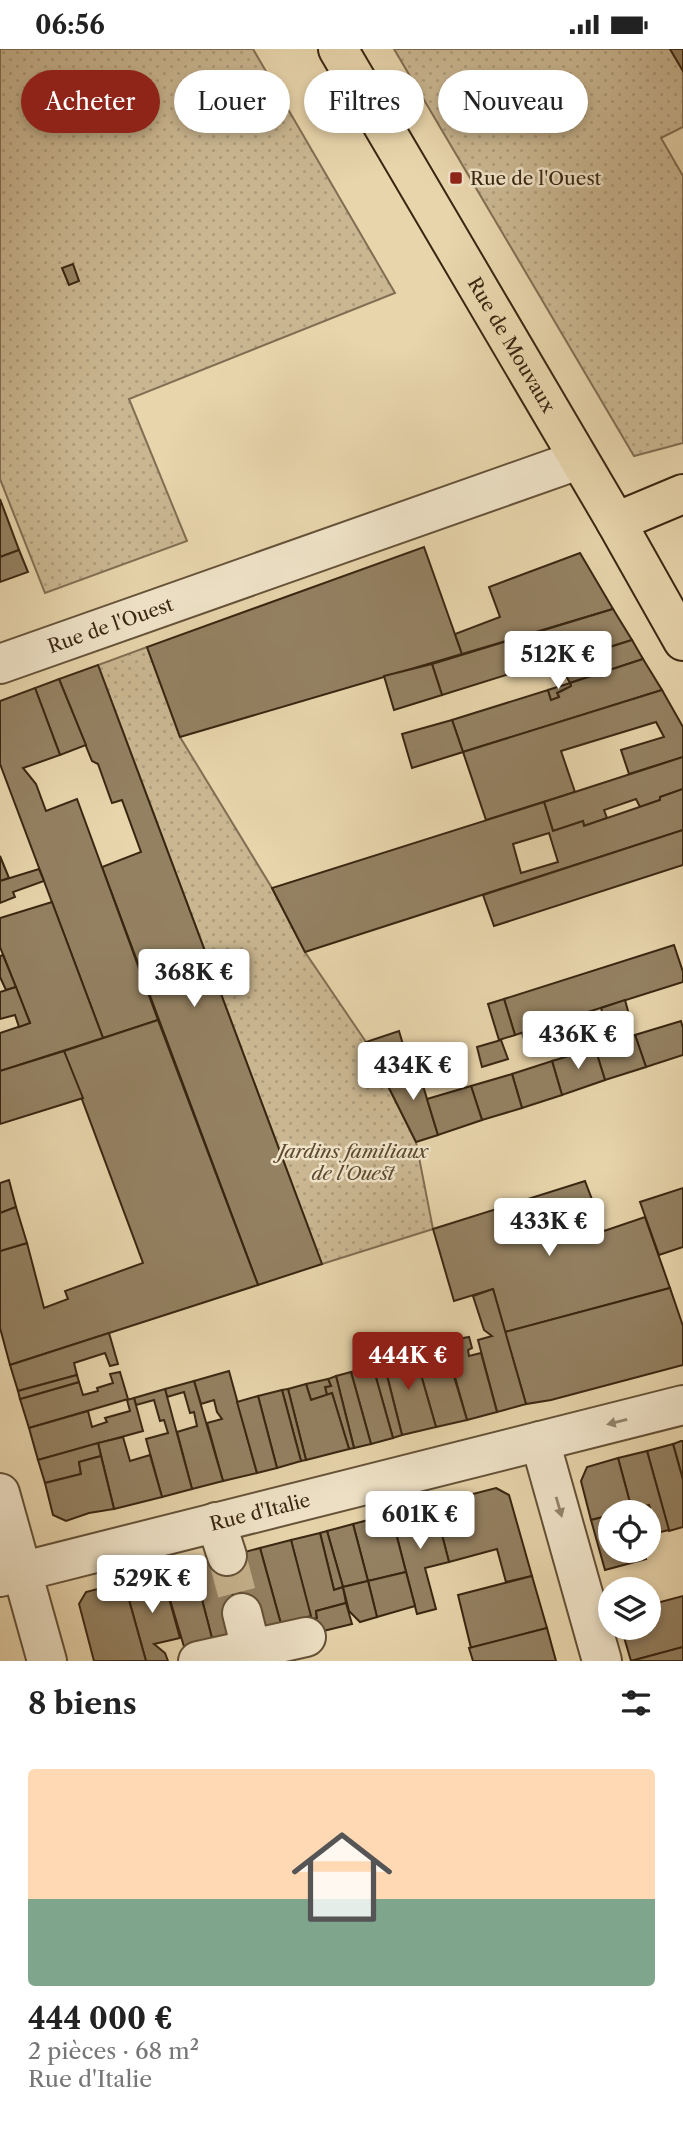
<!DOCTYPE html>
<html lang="fr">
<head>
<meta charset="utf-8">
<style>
	:root { --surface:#fff; --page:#f6f6f6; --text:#222; --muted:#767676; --accent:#8f2418 }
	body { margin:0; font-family:"Libre Caslon Text",serif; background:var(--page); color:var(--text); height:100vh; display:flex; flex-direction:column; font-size:26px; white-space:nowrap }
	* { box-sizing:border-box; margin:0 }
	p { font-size:23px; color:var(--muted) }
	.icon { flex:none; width:38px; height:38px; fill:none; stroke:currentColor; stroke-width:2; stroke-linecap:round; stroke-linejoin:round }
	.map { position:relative; height:1612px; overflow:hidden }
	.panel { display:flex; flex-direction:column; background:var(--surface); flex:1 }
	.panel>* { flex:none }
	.guide { position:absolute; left:21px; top:21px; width:642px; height:63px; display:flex; gap:14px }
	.controls { position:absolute; left:598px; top:1451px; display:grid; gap:14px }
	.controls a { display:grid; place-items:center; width:63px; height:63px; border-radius:50%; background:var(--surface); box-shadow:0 4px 10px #0003; font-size:35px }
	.price { position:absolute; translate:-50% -60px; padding:0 16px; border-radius:7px; background:#fff; color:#222; font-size:23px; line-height:46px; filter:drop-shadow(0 2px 4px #0008) }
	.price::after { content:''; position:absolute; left:50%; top:42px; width:21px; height:16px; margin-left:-10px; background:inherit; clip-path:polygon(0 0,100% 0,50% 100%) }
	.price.selected { background:var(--accent); color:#fff }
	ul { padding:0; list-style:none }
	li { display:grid; align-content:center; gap:14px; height:371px; padding:0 28px }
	li span { display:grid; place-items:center; height:217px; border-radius:7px; color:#555 }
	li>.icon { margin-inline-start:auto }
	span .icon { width:126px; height:126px; fill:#fffc; stroke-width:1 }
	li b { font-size:30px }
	h2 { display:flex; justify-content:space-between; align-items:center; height:84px; padding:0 28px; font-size:30px }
	.chip { padding:0 24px; border-radius:32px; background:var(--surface); box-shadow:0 4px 10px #0003; font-size:24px; line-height:63px }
	.chip.selected { background:var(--accent); color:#fff }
	.status { display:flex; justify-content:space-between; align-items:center; height:49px; padding:0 35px; background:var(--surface); direction:ltr }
	.status svg { height:19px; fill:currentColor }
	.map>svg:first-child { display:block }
</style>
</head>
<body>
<div class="status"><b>06:56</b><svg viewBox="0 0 49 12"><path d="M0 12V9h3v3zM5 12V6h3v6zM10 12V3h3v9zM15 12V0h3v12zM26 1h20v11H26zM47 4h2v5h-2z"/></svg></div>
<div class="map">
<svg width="683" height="1612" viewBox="0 0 683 1612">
	<defs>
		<pattern id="grass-dots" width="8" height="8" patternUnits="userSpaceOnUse" patternTransform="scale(1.75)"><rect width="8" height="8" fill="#cab792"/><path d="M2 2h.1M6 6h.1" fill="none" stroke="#ae9d7d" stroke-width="1.8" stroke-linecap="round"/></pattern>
	</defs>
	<rect width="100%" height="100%" fill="#e8d5ac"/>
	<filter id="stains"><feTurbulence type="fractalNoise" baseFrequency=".00286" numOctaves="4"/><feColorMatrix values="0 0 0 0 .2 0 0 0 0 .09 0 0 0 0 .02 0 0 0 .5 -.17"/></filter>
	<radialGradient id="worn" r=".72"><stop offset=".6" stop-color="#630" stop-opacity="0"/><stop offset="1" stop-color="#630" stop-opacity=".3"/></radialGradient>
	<g fill="url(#grass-dots)" stroke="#826e52" stroke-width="2">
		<path d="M0 0H253L395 244 129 350 187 492 45 544 0 430Z"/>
		<path d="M394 0H670L683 22V78L661 89 683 127V394L634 407Z"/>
		<path d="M147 598 180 688 272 839 305 903 366 993 416 1093 433 1180 322 1215 98 616Z"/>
	</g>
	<g fill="#948162" stroke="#392611" stroke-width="2" fill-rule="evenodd">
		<path d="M670 0H683V22Z"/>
		<path d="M73 215 79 232 69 236 62 219Z"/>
		<path d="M0 450 19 501 0 508Z"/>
		<path d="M424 498 462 605 180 688 147 598Z"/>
		<path d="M19 501 28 523 0 533V508Z"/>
		<path d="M580 504 613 560 462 605 455 585 500 568 489 538Z"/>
		<path d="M613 560 632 591 559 614 549 599 518 609 522 621 442 646 432 615Z"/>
		<path d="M632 591 643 610 570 634 559 614Z"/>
		<path d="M643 610 662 641 463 703 452 671 548 641 551 651 559 648 557 644 571 637 570 634Z"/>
		<path d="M432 615 442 646 394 661 384 627Z"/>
		<path d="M98 616 322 1215 258 1236 102 818 141 803 122 751 112 754 98 715 92 712 59 630Z"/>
		<path d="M59 630 86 696 60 706 35 639Z"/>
		<path d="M570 634 571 637 557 644 559 648 551 651 548 641Z"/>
		<path d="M35 639 60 706 23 719 36 735 46 762 77 750 158 971 103 989 0 715V652Z"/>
		<path d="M662 641 683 678V708L629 725 621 701 664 688 656 673 561 702 575 743 486 771 463 703Z"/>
		<path d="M452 671 463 703 412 719 402 685Z"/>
		<path d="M683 708V740L660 748V751L640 758 636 750 604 761 607 769 584 777 583 772 553 782 544 753Z"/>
		<path d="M683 740V781L305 903 272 839 544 753 553 782 583 772 584 777 660 751V748ZM549 784 558 813 521 824 513 795Z"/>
		<path d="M683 781V816L494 877 483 846Z"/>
		<path d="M0 807 9 829 0 832Z"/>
		<path d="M39 820 44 832 13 843 15 848 0 854V832Z"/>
		<path d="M52 853 103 989 0 1022V984L30 974 0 898V869Z"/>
		<path d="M674 896 683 923V933L515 986 504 950Z"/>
		<path d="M3 906 16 938 6 941 0 928V907Z"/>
		<path d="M16 938 30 974 19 978 15 966 0 970V943Z"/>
		<path d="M504 950 515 986 499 991 488 955Z"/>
		<path d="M625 951 631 973 607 980 601 959Z"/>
		<path d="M158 971 258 1236 10 1316 0 1279V1202L27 1194 44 1259 68 1250 65 1242 143 1214 64 1002Z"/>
		<path d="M681 972 683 979V1006L646 1018 635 986Z"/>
		<path d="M541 978 548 997 528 1004 522 984Z"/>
		<path d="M399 982 410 1019 383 1027 366 993Z"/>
		<path d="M635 986 646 1018 605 1031 595 999Z"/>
		<path d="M501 991 508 1010 482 1018 477 998Z"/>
		<path d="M595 999 605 1031 562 1046 552 1012Z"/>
		<path d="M64 1002 83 1049 0 1075V1022Z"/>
		<path d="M552 1012 562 1046 522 1059 512 1025Z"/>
		<path d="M417 1017 438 1086 416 1093 383 1027Z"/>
		<path d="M512 1025 522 1059 482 1071 471 1037Z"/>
		<path d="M471 1037 482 1071 438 1086 427 1050Z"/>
		<path d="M9 1131 16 1158 0 1164V1134Z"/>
		<path d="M585 1132 604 1182 645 1168 670 1239 505 1283 493 1240 454 1252 433 1180Z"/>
		<path d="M683 1139V1198L659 1206 640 1153Z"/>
		<path d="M16 1158 27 1194 0 1202V1164Z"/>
		<path d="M670 1239 683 1277V1316L551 1351 526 1355 505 1283Z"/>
		<path d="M493 1240 526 1355 497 1363 478 1291 492 1287 484 1281 473 1247Z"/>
		<path d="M109 1284 118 1315 110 1317 105 1304 74 1314 77 1326 18 1342 10 1316Z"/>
		<path d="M456 1285 458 1290 469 1288 472 1299 468 1301 469 1307 481 1304 497 1363 467 1371 444 1289Z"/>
		<path d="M444 1289 446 1298 439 1300 441 1306 434 1309 437 1318 450 1314 467 1371 436 1378 413 1298Z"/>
		<path d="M413 1298 436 1378 402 1386 382 1306Z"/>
		<path d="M384 1315 402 1386 393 1389 373 1318Z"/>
		<path d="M373 1318 393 1389 371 1395 351 1323Z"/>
		<path d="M229 1322 257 1424 223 1432 207 1374 222 1370 217 1363 214 1351 201 1355 194 1332Z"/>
		<path d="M120 1323 128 1350 29 1379 20 1350 79 1333 83 1346 98 1342 97 1339 113 1334 110 1325Z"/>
		<path d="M351 1323 371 1395 354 1399 336 1327Z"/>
		<path d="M77 1326 79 1333 20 1350 18 1342Z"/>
		<path d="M336 1327 354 1399 349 1400 332 1344 327 1346 325 1338 331 1337 328 1330Z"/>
		<path d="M328 1330 331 1337 325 1338 327 1346 311 1351 306 1335Z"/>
		<path d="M194 1332 223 1432 192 1440 177 1383 197 1377 194 1363 190 1364 184 1343 167 1348 165 1340Z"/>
		<path d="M306 1335 311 1351 332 1344 349 1400 306 1411 288 1340Z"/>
		<path d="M165 1340 192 1440 162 1448 146 1390 168 1384 164 1371 160 1372 154 1351 136 1356 134 1349Z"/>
		<path d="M288 1340 306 1411 301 1412 282 1341Z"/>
		<path d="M282 1341 301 1412 277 1419 258 1347Z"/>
		<path d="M258 1347 277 1419 257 1424 237 1353Z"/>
		<path d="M134 1349 143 1382 38 1411 29 1379 88 1362 92 1378 107 1373 105 1369 130 1362 127 1351Z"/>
		<path d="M123 1388 130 1412 150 1406 162 1448 114 1460 98 1394Z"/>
		<path d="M681 1392H683V1431L673 1395Z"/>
		<path d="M98 1394 101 1407 79 1413 81 1425 45 1434 38 1411Z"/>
		<path d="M673 1395 683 1431V1478L669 1482 647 1402Z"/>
		<path d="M647 1402 669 1481 656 1484 649 1456 632 1461 618 1409Z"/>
		<path d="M101 1407 114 1460 89 1464 66 1472 53 1466 45 1434 81 1425 79 1413Z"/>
		<path d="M618 1409 632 1461 611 1463V1466L591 1471 581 1432 587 1418Z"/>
		<path d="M496 1439 509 1446 532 1527 506 1533 497 1500 449 1513 434 1455Z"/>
		<path d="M434 1455 449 1513 425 1519 436 1560 417 1565 391 1465Z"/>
		<path d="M649 1456 656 1484 649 1486V1463H634L633 1461Z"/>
		<path d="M391 1465 406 1523 368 1532 353 1475Z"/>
		<path d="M611 1466V1502H644L646 1510 605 1521 591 1471Z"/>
		<path d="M353 1475 368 1532 343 1538 327 1482Z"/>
		<path d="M327 1482 343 1538 334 1541 320 1484Z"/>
		<path d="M320 1484 334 1541 343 1538 346 1554 316 1562 317 1569 311 1571 291 1491Z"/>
		<path d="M291 1491 311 1567 281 1575 260 1499Z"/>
		<path d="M260 1499 281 1575 251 1583 230 1507Z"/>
		<path d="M230 1507 246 1564 238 1565 223 1509Z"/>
		<path d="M223 1509 243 1585 213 1593 193 1516Z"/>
		<path d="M193 1516 213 1593 185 1601 162 1524 176 1522Z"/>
		<path d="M406 1523 415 1557 377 1568 368 1532Z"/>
		<path d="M162 1524 180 1589 154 1595 165 1604 168 1612H146L124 1533Z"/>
		<path d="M532 1527 547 1579 471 1599 458 1546Z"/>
		<path d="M368 1532 377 1568 360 1573 349 1562 343 1538Z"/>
		<path d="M124 1533 146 1612H94L79 1555 86 1543Z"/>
		<path d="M683 1547V1598L631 1612 621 1578H649V1556Z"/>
		<path d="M346 1554 352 1575 315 1584 311 1571 317 1569 316 1562Z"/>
		<path d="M547 1579 556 1612H473L469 1599Z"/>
		<path d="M683 1598V1612H631Z"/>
	</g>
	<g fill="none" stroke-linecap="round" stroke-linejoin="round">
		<path stroke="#c5b28d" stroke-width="38" stroke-dasharray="38 19" stroke-linecap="butt" d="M227 1507 242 1564"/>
		<g stroke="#655238" stroke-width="42">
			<g id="minor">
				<path id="s1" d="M0 615 578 411"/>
				<path d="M540 1392 602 1612"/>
				<path d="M0 1444 47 1612"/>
				<path d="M216 1473 227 1507"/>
				<path id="s2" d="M0 1528 683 1356"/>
				<path d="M242 1564 251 1600"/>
				<path d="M198 1612 306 1588"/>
			</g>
		</g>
		<g stroke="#392611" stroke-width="42">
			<g id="major">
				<path id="s3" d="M338 0 616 473 683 592"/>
				<path d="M616 473 683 445"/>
			</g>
		</g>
		<use href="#minor" stroke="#f0e4c9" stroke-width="38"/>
		<use href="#major" stroke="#e8d5ac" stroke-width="38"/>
	</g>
	<defs><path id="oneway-solid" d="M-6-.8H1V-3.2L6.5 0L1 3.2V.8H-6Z" transform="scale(1.75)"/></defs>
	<g fill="#94856d">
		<use href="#oneway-solid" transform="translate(617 1373) rotate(166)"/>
		<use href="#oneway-solid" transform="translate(559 1458) rotate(74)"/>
	</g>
	<rect fill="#8f2418" stroke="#f0e4c9" stroke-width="2.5" x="449" y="122" width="14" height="14" rx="3.5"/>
	<g text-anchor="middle" stroke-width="5" stroke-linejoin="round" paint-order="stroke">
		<g font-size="19" fill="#392611" stroke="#f0e4c9" text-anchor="start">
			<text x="470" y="136">Rue de l'Ouest</text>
		</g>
		<g font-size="19" fill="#392611" stroke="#f0e4c9">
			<text dy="7" stroke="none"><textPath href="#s3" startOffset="343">Rue de Mouvaux</textPath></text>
			<text dy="7" stroke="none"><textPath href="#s1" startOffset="117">Rue de l'Ouest</textPath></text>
			<text dy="7" stroke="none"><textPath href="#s2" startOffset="268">Rue d'Italie</textPath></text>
		</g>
		<g font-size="19" font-style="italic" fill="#5d4a31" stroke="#f0e4c9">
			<text x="353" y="1109">Jardins familiaux<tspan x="353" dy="22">de l'Ouest</tspan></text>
		</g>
	</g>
	<rect width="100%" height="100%" filter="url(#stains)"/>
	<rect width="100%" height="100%" fill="url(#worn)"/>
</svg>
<div class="controls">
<a><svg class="icon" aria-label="locate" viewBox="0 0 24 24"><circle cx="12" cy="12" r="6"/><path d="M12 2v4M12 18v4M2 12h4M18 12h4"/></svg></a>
<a><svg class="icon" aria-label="layers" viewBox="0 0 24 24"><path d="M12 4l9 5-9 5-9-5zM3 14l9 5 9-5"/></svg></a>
</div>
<b class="price" style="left:558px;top:642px">512K €</b>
<b class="price" style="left:194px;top:960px">368K €</b>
<b class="price" style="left:578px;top:1022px">436K €</b>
<b class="price" style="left:413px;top:1053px">434K €</b>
<b class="price" style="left:549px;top:1209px">433K €</b>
<b class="price selected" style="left:408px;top:1343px">444K €</b>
<b class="price" style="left:420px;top:1502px">601K €</b>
<b class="price" style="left:152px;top:1566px">529K €</b>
<div class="guide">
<a class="chip selected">Acheter</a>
<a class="chip">Louer</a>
<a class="chip">Filtres</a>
<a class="chip">Nouveau</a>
</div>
</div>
<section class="panel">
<h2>8 biens<svg class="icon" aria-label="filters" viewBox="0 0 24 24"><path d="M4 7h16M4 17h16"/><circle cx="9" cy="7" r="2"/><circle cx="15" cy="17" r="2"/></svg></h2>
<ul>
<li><span style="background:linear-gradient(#ffd9b3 60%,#7fa58c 0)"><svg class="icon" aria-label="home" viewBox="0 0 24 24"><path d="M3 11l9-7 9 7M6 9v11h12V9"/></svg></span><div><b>444 000 €</b><p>2 pièces · 68 m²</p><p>Rue d'Italie</p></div></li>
</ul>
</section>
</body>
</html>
